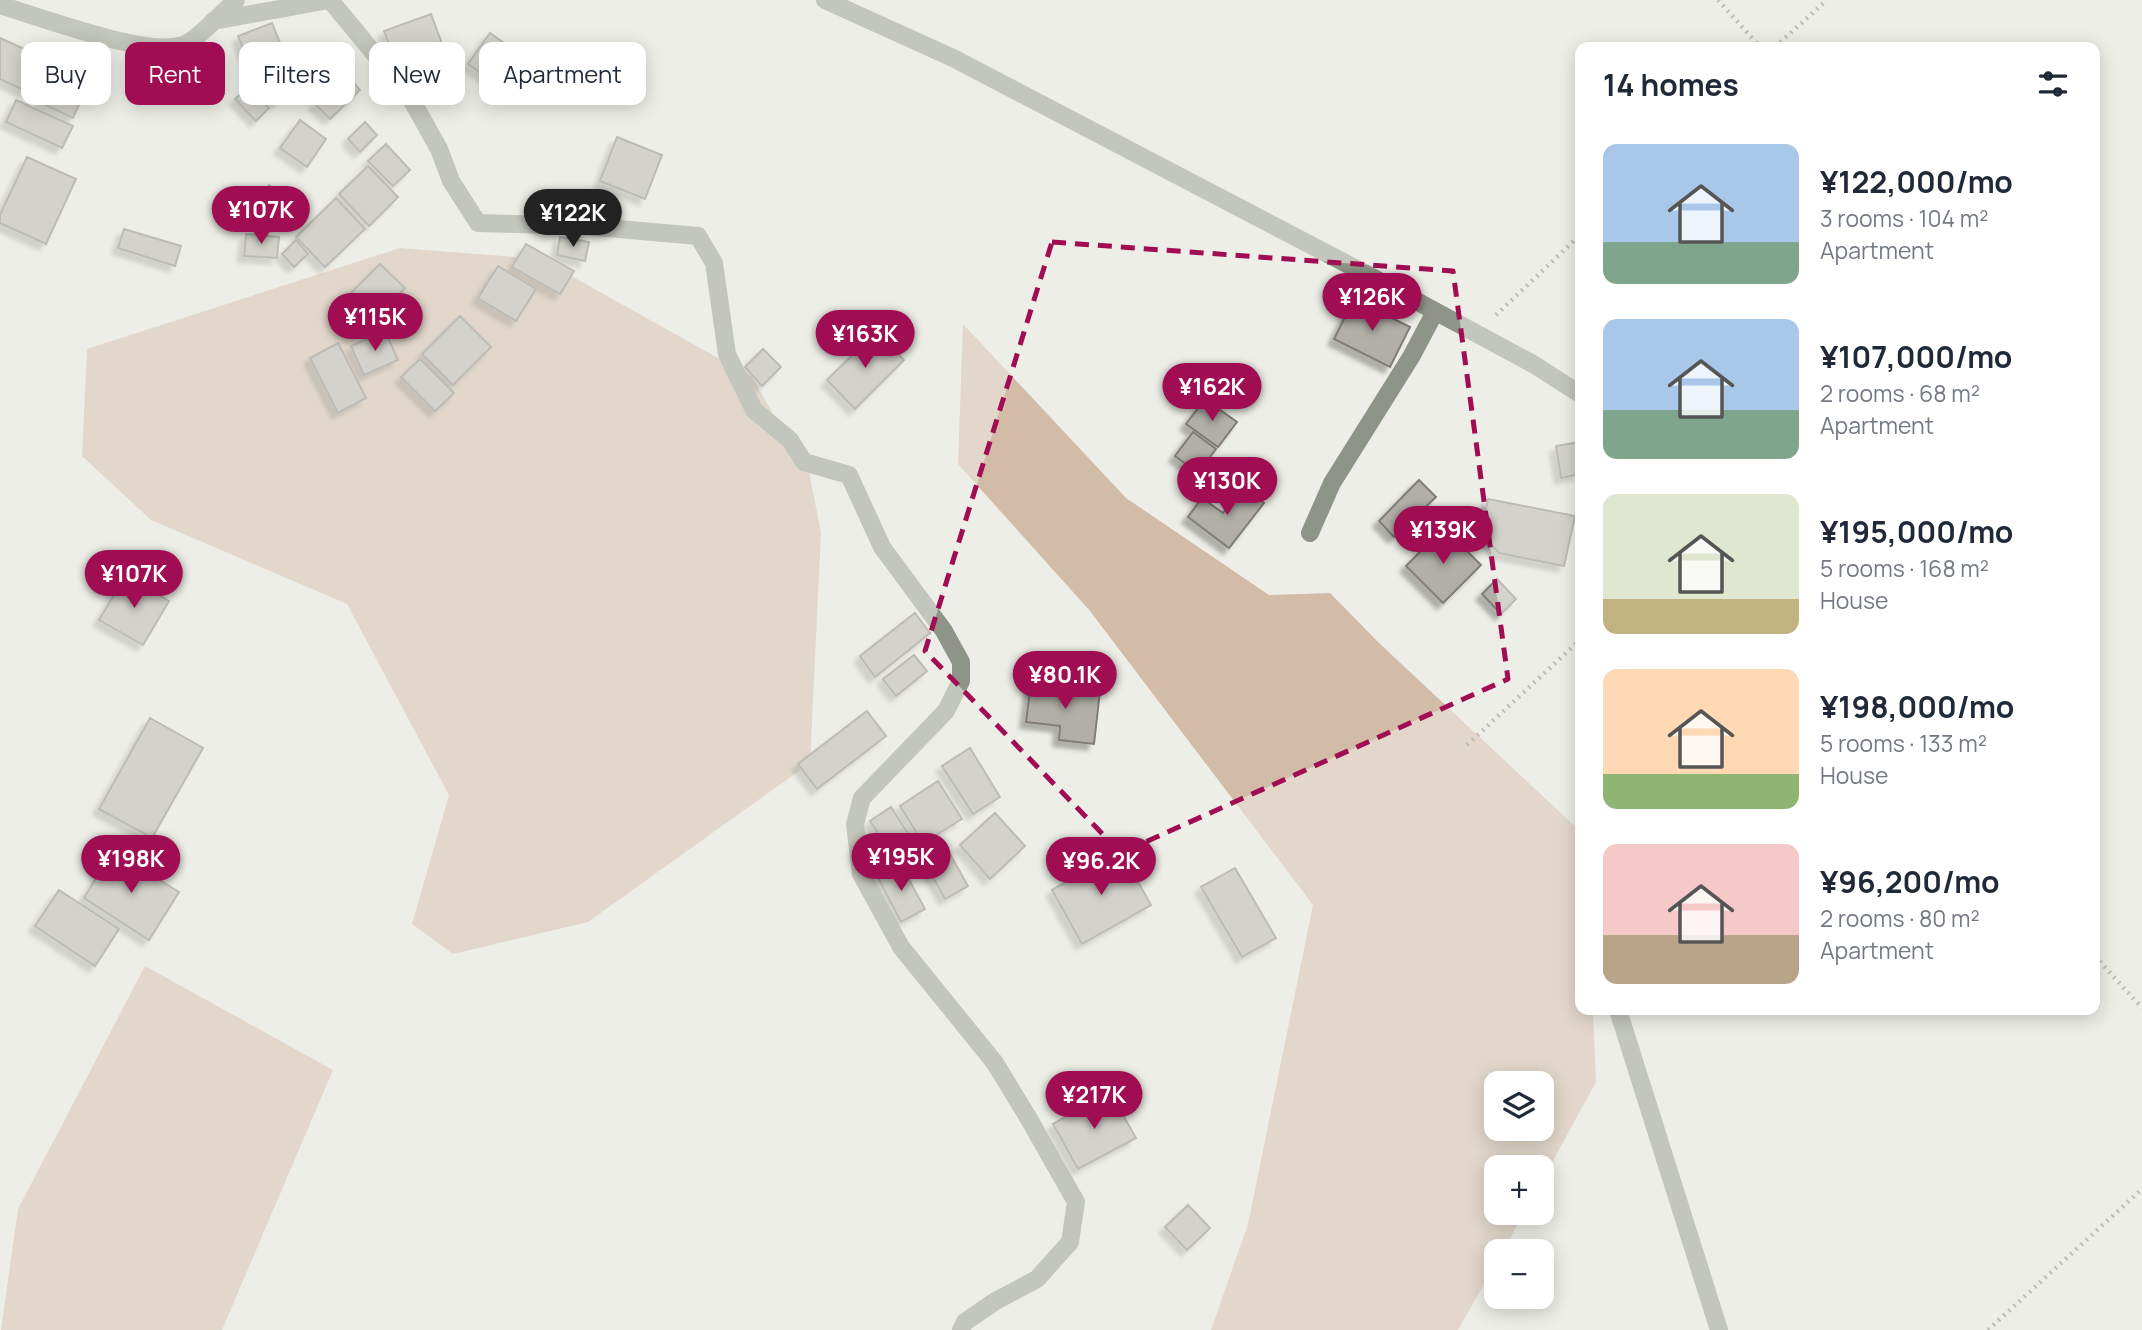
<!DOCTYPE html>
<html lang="en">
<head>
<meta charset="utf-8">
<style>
	:root { --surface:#fff; --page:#f6f6f7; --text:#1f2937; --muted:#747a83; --accent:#a10d52 }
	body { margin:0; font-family:Manrope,sans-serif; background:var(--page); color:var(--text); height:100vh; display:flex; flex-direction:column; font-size:26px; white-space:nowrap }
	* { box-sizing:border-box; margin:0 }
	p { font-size:23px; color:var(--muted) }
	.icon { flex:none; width:38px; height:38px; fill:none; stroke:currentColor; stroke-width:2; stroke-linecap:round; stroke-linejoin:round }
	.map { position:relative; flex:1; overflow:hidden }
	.details { position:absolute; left:1575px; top:42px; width:525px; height:973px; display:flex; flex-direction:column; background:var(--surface); border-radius:14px; box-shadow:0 4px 18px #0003 }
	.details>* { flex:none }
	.hud { position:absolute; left:21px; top:42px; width:665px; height:63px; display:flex; gap:14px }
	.tools { position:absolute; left:1484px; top:1071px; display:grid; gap:14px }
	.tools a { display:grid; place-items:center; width:70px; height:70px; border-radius:14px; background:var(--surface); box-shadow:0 4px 18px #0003; font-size:35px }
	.price { position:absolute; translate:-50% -60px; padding:0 16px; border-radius:24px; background:var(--accent); color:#fff; font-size:23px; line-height:46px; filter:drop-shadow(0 2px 4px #0008) }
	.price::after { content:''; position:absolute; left:50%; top:42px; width:21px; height:16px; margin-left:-10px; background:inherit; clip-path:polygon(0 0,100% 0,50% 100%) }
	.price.selected { background:#222; color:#fff }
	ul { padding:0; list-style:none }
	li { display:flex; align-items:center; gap:21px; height:175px; padding:0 28px }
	li span { display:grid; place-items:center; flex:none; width:196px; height:140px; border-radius:14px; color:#555 }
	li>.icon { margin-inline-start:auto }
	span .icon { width:84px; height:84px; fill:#fffc; stroke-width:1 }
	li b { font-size:30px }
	h2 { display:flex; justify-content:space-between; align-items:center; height:84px; padding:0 28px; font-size:30px }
	.chip { padding:0 24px; border-radius:14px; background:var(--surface); box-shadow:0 4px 18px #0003; font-size:24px; line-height:63px }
	.chip.selected { background:var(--accent); color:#fff }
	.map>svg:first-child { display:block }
</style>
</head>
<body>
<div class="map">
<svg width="2142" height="1330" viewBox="0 0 2142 1330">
	<defs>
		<filter id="shadow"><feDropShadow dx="-6" dy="6" stdDeviation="2" flood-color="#0004"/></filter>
	</defs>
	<rect width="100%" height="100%" fill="#eeeee8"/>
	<g fill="#d2bba7" fill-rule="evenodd">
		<path d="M400 248 541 259 752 377 777 421 807 461 821 533 810 763 588 922 453 954 412 924 449 795 347 604 151 520 82 456 87 349Z"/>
		<path d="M963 324 1126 498 1269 595 1330 593 1378 642 1580 831V1010H1593L1596 1082 1542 1181V1167H1496V1213H1524L1503 1251H1496V1263L1458 1330H1211L1248 1224 1313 905 1090 611 958 464ZM1542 1083V1129H1496V1083Z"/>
		<path d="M145 966 333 1070 222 1330H1L18 1209Z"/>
	</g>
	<g fill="#b2afa9" stroke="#807d78" stroke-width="2" filter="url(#shadow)">
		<path d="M431 14 444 49 397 66 384 31Z"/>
		<path d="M272 23 280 43 246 56 238 36Z"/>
		<path d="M490 33 534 64 512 95 468 64Z"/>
		<path d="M0 38 42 57 26 91 0 79Z"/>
		<path d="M332 49 344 62 318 87 306 74Z"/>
		<path d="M56 65 90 81 73 118 39 102Z"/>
		<path d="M272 67 292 88 275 104 255 83Z"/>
		<path d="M345 73 360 90 330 119 314 103Z"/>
		<path d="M249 87 269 108 256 121 235 99Z"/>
		<path d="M16 100 73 126 62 148 6 122Z"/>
		<path d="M300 120 326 139 307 167 280 148Z"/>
		<path d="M365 122 377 135 360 152 348 139Z"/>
		<path d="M617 137 662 155 645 199 600 181Z"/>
		<path d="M386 144 410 170 393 186 368 161Z"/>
		<path d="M27 157 76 179 46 244 0 223V215Z"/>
		<path d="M368 166 398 197 369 226 339 194Z"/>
		<path d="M269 185 290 198 270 228 250 215Z"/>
		<path d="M336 198 365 229 325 267 296 237Z"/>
		<path d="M124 229 181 246 175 266 118 248Z"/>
		<path d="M246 234 279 237 277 258 244 256Z"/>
		<path d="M560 237 589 242 585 261 557 255Z"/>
		<path d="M296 240 308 254 294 267 282 254Z"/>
		<path d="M526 244 574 271 560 294 512 267Z"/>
		<path d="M380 264 405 288 371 322 347 297Z"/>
		<path d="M498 266 536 289 516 321 478 298Z"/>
		<path d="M1354 299 1410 327 1390 367 1334 339Z"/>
		<path d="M460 316 491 347 453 385 422 354Z"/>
		<path d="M385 331 398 360 364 375 351 346Z"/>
		<path d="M876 332 904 360 855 409 827 380Z"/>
		<path d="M338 343 366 398 338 413 310 358Z"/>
		<path d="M763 349 781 367 762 386 745 367Z"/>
		<path d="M420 359 454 393 435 411 401 377Z"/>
		<path d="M1205 399 1237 422 1218 447 1186 424Z"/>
		<path d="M1193 432 1216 449 1198 473 1175 456Z"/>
		<path d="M1579 442 1580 474 1561 478 1556 446Z"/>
		<path d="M1419 480 1436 497 1394 537 1379 521Z"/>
		<path d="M1243 487 1264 503 1229 548 1188 517 1202 498 1223 513Z"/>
		<path d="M1488 499 1575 516 1564 566 1499 553 1481 533Z"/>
		<path d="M1444 528 1481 565 1443 603 1406 566Z"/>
		<path d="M126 575 169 601 143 645 99 620Z"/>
		<path d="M1497 579 1516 599 1501 614 1482 594Z"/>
		<path d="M915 613 930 633 875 677 860 656Z"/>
		<path d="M914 655 927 671 896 696 883 679Z"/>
		<path d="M1031 683 1100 691 1094 744 1059 740 1060 726 1026 722Z"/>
		<path d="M867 711 886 736 817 789 798 764Z"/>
		<path d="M150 718 203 748 152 838 99 809Z"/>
		<path d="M970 748 1000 797 973 814 942 766Z"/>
		<path d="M938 781 962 819 923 843 900 806Z"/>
		<path d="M891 807 914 843 893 856 870 821Z"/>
		<path d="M995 813 1025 846 990 879 960 845Z"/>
		<path d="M945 845 968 886 945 899 922 858Z"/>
		<path d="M113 851 179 892 149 940 84 898Z"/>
		<path d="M1121 851 1151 905 1082 944 1052 890Z"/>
		<path d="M900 863 925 909 901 922 877 876Z"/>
		<path d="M1235 868 1276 938 1242 957 1201 887Z"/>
		<path d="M59 890 119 929 95 966 35 926Z"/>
		<path d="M1110 1092 1136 1138 1078 1169 1053 1124Z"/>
		<path d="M1188 1205 1210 1228 1187 1250 1165 1227Z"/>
	</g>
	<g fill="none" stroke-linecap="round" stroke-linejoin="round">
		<g stroke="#858581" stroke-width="4.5" stroke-dasharray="2 5" stroke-linecap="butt">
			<path d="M1718 0 1760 47"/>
			<path d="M1775 47 1827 0"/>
			<path d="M1496 315 1580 235"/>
			<path d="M1467 745 1580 640"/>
			<path d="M2095 956 2142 1008"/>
			<path d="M1988 1330 2142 1189"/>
		</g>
		<g stroke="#8e9487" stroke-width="18">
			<path d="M330 0 410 97 439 149 451 181 478 223 584 226 698 236 714 263 727 354 754 410 790 440 804 462 849 475 882 547 944 631 961 662V681L946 711 862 798 855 824 861 874 901 947 995 1063 1029 1119 1076 1202 1070 1242 1037 1279 994 1302 965 1322 961 1330"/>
			<path d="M825 0 953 58 1370 276 1533 364 1580 394"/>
			<path d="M0 5C37 16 149 58 183 45 196 41 224 11 236 0"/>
			<path d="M213 21 329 0"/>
			<path d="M1310 533 1332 483 1411 357 1435 312"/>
			<path d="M1618 1010 1719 1330"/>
		</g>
	</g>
	<path d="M0 0H2142V1330H0ZM1052 242 1453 271 1508 679 1121 853 925 651Z" fill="#eeeee8" fill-opacity=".55" fill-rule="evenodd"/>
	<path fill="none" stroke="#a10d52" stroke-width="5" stroke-dasharray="14 9" stroke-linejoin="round" d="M1052 242 1453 271 1508 679 1121 853 925 651Z"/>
</svg>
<div class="tools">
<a><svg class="icon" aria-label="layers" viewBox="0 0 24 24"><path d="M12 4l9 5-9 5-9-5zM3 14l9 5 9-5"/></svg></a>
<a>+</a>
<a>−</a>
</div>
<b class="price" style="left:261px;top:246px">¥107K</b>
<b class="price selected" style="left:573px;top:249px">¥122K</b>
<b class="price" style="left:1372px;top:333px">¥126K</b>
<b class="price" style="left:375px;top:353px">¥115K</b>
<b class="price" style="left:865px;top:370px">¥163K</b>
<b class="price" style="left:1212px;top:423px">¥162K</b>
<b class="price" style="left:1227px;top:517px">¥130K</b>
<b class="price" style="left:1443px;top:566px">¥139K</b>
<b class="price" style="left:134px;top:610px">¥107K</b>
<b class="price" style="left:1065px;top:711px">¥80.1K</b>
<b class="price" style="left:901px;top:893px">¥195K</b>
<b class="price" style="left:131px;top:895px">¥198K</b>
<b class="price" style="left:1101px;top:897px">¥96.2K</b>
<b class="price" style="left:1094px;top:1131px">¥217K</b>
<div class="hud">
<a class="chip">Buy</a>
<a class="chip selected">Rent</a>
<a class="chip">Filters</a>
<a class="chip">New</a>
<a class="chip">Apartment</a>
</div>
<section class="details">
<h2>14 homes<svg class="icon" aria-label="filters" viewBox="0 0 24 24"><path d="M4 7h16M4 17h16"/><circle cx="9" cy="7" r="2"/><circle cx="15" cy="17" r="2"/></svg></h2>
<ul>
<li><span style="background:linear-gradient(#a9c7e8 70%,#7fa58c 0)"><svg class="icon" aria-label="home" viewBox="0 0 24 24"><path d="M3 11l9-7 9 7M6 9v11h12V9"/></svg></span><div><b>¥122,000/mo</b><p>3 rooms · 104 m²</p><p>Apartment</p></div></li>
<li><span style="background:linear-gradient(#a9c7e8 65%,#7fa58c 0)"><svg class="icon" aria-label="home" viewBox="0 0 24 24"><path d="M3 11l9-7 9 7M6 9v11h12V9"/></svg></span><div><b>¥107,000/mo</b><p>2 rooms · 68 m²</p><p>Apartment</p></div></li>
<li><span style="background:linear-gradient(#dfe7d0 75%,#c2b280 0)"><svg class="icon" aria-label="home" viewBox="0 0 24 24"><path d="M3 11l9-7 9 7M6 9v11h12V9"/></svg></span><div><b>¥195,000/mo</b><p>5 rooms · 168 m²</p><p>House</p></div></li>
<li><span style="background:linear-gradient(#ffd9b3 75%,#8fb573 0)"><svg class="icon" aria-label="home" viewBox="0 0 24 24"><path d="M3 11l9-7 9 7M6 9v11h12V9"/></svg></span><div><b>¥198,000/mo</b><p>5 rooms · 133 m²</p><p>House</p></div></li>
<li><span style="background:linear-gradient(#f6c9c9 65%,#b9a48a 0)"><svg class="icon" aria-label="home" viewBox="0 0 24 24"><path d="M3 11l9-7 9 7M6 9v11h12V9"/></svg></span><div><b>¥96,200/mo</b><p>2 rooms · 80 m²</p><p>Apartment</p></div></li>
</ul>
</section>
</div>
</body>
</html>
